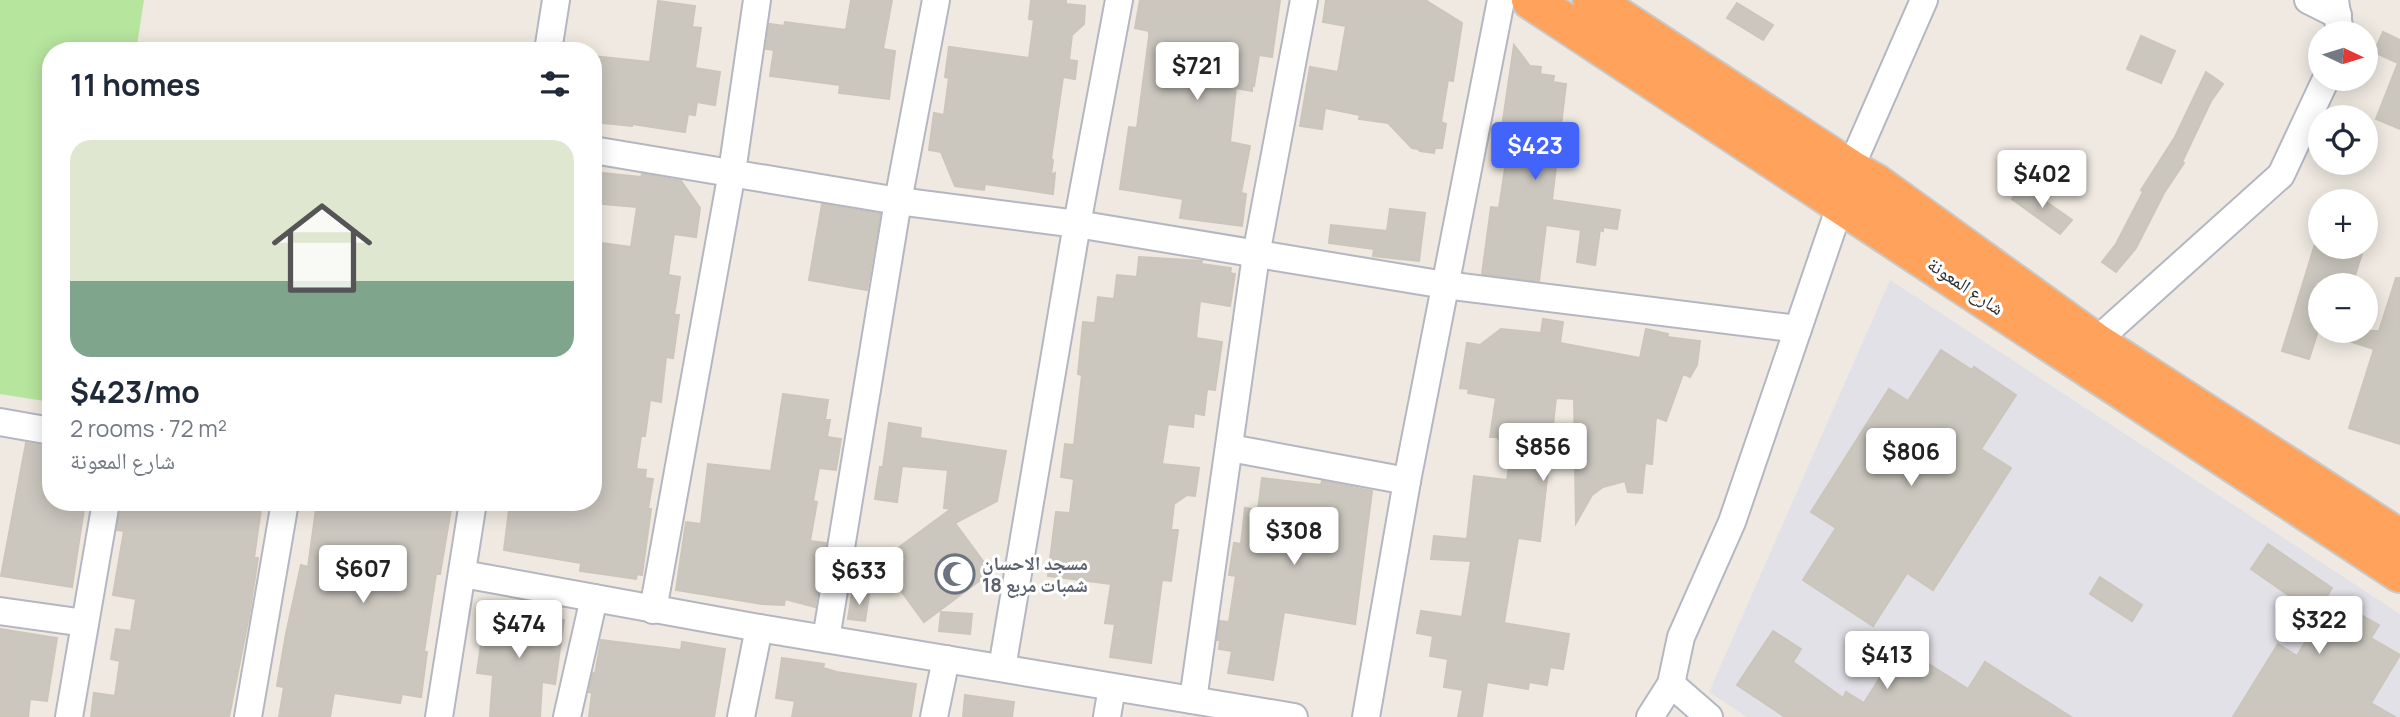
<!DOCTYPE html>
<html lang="en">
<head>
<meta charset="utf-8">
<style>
	:root { --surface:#fff; --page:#f2f2f3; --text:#1f2937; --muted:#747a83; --line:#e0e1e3; --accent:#4264fb }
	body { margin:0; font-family:Manrope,"Noto Naskh Arabic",sans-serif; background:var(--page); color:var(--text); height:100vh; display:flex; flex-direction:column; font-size:26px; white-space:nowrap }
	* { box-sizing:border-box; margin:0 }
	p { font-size:23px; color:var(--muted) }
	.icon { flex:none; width:38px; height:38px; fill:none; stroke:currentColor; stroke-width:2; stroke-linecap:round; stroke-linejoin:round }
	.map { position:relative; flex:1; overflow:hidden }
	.panel { position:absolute; left:42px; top:42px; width:560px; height:469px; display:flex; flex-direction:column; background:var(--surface); border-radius:28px; box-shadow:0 4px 18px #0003 }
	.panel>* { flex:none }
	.needle { width:46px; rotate:94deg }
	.buttons { position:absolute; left:2308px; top:21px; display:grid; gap:14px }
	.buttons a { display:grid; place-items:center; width:70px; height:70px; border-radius:50%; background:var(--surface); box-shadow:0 4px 18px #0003; font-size:35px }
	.price { position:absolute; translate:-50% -60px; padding:0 16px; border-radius:7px; background:#fff; color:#222; font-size:23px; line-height:46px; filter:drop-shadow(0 2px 4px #0008) }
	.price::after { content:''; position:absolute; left:50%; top:42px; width:21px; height:16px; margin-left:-10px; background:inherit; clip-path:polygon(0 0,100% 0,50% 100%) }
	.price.on { background:var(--accent); color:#fff }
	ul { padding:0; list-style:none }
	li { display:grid; align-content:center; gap:14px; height:371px; padding:0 28px }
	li+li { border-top:2px solid var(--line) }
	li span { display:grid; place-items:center; height:217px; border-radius:21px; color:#555 }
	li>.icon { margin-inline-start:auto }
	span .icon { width:126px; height:126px; fill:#fffc; stroke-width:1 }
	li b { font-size:30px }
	h2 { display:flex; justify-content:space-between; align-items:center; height:84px; padding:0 28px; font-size:30px }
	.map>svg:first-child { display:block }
</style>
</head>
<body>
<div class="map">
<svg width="2400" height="717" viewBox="0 0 2400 717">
	<rect width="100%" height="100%" fill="#efe9e1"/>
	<path fill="#e3e1e8" d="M1890 280 2400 614V717H1747L1709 692Z"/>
	<path fill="#b6e59e" d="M0 0H144L136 51H51V402L0 394Z"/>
	<g fill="#cbc7bf" stroke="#cbc5ba" stroke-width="2">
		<path d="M851 0H892L883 49 895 51 889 99 839 93 840 85 770 76 774 50 766 49 769 24 784 26 785 22 846 30Z"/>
		<path d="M1031 0H1066V4L1085 6 1084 24 1072 35 1069 60 1077 61 1075 79 1063 77 1051 159 1053 160 1051 175 1055 173 1053 194 985 184 984 190 955 186 941 152 929 150 934 113 944 115 949 78 945 77 949 47 1029 58 1034 20 1029 19Z"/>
		<path d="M1140 0H1280L1272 57 1259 55 1254 86 1252 85V91L1236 88 1230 142 1250 146 1241 193 1246 194 1242 226 1180 218 1183 199 1120 189 1129 127 1137 128 1149 37V31L1135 28Z"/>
		<path d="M1326 0H1425L1462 23 1453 81 1448 80 1441 122 1446 124 1442 148H1435L1434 153 1420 151 1418 149 1412 148 1388 123 1359 119 1360 115 1325 108 1322 129 1300 126 1310 67 1338 72 1346 26 1323 22Z"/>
		<path d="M658 1 695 6 692 27 701 28 695 68 720 72 715 105 697 102 695 115 688 114 685 132 632 124V126L593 122V56L650 62Z"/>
		<path d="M1737 3 1773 25 1763 40 1727 18Z"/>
		<path d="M2383 32 2400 40V129L2376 119 2398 63 2374 52Z"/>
		<path d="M2141 36 2175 51 2161 83 2127 69Z"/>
		<path d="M1514 45 1530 66 1541 67 1540 74 1554 76 1553 82 1566 84 1552 200 1620 210 1617 229 1603 227V231L1600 230 1595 265 1577 262 1581 230 1546 225 1539 281 1482 274 1491 207 1499 208 1511 129 1502 127Z"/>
		<path d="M2206 72 2223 84 2211 101 2182 162 2184 163 2164 193 2136 248 2116 272 2102 262 2116 244 2143 192 2141 190 2175 137Z"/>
		<path d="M593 172 641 177 642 174 681 181 700 208 696 237 674 234 668 275 680 277 674 315H679L673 358 666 357 661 402 650 400 645 436H641L636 469 646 470 645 478 653 479 648 509H651L642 575 637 574 636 579 580 571 581 563 504 550 510 502H593V450L603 372 593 371V242L631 247 637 207 593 203Z"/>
		<path d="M2022 185 2072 220 2060 234 2012 199Z"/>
		<path d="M822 204 880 214 867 290 809 280Z"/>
		<path d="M1390 209 1425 213 1419 261 1373 256 1374 249 1329 243 1331 225 1387 231Z"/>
		<path d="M2316 241 2320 242V247H2364L2352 285H2320V332L2318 331 2309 359 2282 351Z"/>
		<path d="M1139 257 1202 261 1201 264 1231 268 1230 273 1235 274 1230 306 1200 301 1196 338 1222 342 1215 390 1207 389 1204 415 1194 413 1193 427 1168 424 1162 464 1199 468 1195 496 1187 495 1174 504 1171 530H1178L1171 581 1162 580 1151 663 1110 657 1115 624 1105 623 1111 584 1048 576 1056 512 1070 513 1074 479 1061 477 1065 444 1074 445 1082 375 1078 374 1083 322 1095 323 1098 297 1114 299 1117 275 1137 277Z"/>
		<path d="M2396 278H2400V444L2349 428 2374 349 2330 335V331H2379Z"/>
		<path d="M1543 319 1563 322 1560 343 1640 358 1646 329 1668 334 1667 337 1700 341 1697 365 1690 377 1683 374 1666 421 1656 417 1652 464 1645 463 1642 493 1628 492 1625 481 1603 487 1592 495 1576 523 1574 399 1556 398 1540 541 1518 538 1504 623 1569 634 1563 669 1550 667 1547 685 1529 682 1528 689 1487 682 1482 717H1458L1463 690 1444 687 1448 659 1430 656 1433 636 1417 633 1421 611 1462 617 1471 561 1431 559 1434 536 1467 539 1474 476 1507 480 1511 456 1497 437H1490L1496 398 1468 393 1469 389 1460 388 1467 343 1480 345 1501 329 1541 333Z"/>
		<path d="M1941 350 1972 370 1974 367 2016 395 1981 449 2011 468 1933 590 1907 573 1873 626 1803 580 1836 528 1811 512 1889 389 1908 401Z"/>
		<path d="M783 394 828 400 825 420H830L827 437 841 439 836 470 819 468 813 501 817 502 810 541 826 543 815 607 785 599 784 605 762 604 676 590 686 522 701 524 708 464 771 471Z"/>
		<path d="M889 423 921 428 920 438 1006 451 997 501 955 523 991 572 924 622 888 573 906 560 898 548 951 509 944 508 948 470 902 466 897 502 875 499 880 467H883Z"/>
		<path d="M26 443 51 447V502H85L72 587 1 576Z"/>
		<path d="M1262 478 1321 485 1322 481 1372 491 1355 624 1284 612 1273 680 1228 673 1232 651 1219 649 1220 640H1217L1220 621 1229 622 1236 576 1229 575 1234 543 1241 544 1245 508 1258 510Z"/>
		<path d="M121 502H262L254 558H258L249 616 229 717H91L94 693 115 696 120 661 111 659 116 629 131 631 136 599 113 595 124 531 117 530Z"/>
		<path d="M317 502H407L451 509 440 574H436L424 652H427L421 697 402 694 400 703 334 693 330 717H279L284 687 277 686 286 634 301 565 308 567Z"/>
		<path d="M2268 544 2332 588 2327 596 2379 625 2371 638 2400 655 2371 703 2395 717H2233L2278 644 2297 656 2320 617 2251 569Z"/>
		<path d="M2100 577 2142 605 2132 621 2090 594Z"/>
		<path d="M852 593 869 595 865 621 848 619Z"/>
		<path d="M488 609 564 620 555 684 542 682 540 717 490 716 493 675 477 673 484 623H486Z"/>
		<path d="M941 612 972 614 970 634 939 631Z"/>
		<path d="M0 629 57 638 47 701 30 699 28 717H0Z"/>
		<path d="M1773 631 1801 649 1793 662 1843 698 1846 692 1864 703 1886 668 1902 679 1916 656 1968 689 1985 662 2071 717H1785L1737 685Z"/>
		<path d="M601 640 681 650 682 642 725 649 714 717H589L592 693 589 692 593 673 595 674Z"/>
		<path d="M782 658 824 664 823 668 837 672 916 684 911 717H792L795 701 776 698Z"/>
		<path d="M965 695 1014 702 1012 717H963Z"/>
	</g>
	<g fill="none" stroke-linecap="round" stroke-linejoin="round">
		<g stroke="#b4b7c1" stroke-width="30">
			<g id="minor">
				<path d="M2308 0 2338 15"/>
				<path d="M2335 0 2340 33"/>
				<path d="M548 51 556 0"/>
				<path d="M593 150 898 201 1077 224 1445 285 1798 329"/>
				<path d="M2095 342 2281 175 2326 79"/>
				<path d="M0 422 51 431"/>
				<path d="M1230 448 1407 481"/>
				<path d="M463 574 759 628 1294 717"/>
				<path d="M653 610 732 172 757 0"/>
				<path d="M0 611 85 623"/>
				<path d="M826 639 898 201 936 0"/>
				<path d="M1002 668 1077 224 1119 0"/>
				<path d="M1671 684 1709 717"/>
				<path d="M1193 700 1256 255 1304 0"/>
				<path d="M69 717 106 502"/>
				<path d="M248 717 285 502"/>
				<path d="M439 717 473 502"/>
				<path d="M567 717 594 598"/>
				<path d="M741 717 759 628"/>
				<path d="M934 717 946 659"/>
				<path d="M1107 717 1112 687"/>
				<path d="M1366 717 1407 481 1501 0"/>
				<path d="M1650 717 1671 684 1681 637 1732 522 1841 203 1850 169 1924 0"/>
			</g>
		</g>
		<g stroke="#c9c9c9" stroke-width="42">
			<g id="highway">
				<path d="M1531 0 2400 573"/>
				<path d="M1592 0 1850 169 1875 183 2095 342 2400 539"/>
			</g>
		</g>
		<use href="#minor" stroke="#fff" stroke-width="26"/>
		<use href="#highway" stroke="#ffa35c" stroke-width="38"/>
	</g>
	<defs>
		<g id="mosque-ring" transform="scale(2.0125)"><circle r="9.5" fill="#fff" stroke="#6b7280" stroke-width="1.5"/><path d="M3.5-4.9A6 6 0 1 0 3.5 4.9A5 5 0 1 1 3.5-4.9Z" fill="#6b7280"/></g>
	</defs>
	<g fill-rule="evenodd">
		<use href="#mosque-ring" x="955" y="574"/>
	</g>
	<g text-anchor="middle" stroke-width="6" stroke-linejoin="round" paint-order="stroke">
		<g font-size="19" fill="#2e2e2e" stroke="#fff">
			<text transform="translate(1966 286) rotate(34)" y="7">شارع المعونة</text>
		</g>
		<g font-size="19" font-weight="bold" fill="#5b616d" stroke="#fff" text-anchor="start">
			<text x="982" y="570">مسجد الاحسان<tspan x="982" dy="22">شمبات مربع 18</tspan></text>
		</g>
	</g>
</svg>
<div class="buttons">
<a><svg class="needle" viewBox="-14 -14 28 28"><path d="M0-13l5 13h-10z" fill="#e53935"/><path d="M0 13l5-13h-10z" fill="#747a83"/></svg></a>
<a><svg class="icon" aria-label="locate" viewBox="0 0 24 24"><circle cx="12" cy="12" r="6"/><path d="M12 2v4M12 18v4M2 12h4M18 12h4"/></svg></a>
<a>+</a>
<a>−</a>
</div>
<b class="price" style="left:1197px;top:102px">$721</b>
<b class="price on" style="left:1535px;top:182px">$423</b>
<b class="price" style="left:2042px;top:210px">$402</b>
<b class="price" style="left:1543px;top:483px">$856</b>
<b class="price" style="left:1911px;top:488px">$806</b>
<b class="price" style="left:1294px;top:567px">$308</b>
<b class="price" style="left:363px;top:605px">$607</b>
<b class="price" style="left:859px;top:607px">$633</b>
<b class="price" style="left:2319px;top:656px">$322</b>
<b class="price" style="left:519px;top:660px">$474</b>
<b class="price" style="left:1887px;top:691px">$413</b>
<section class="panel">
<h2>11 homes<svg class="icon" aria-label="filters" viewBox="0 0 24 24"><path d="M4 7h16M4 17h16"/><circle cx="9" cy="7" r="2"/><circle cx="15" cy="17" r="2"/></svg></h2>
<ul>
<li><span style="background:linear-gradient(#dfe7d0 65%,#7fa58c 0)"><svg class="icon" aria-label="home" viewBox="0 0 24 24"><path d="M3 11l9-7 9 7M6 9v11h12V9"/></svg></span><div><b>$423/mo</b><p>2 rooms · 72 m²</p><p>شارع المعونة</p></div></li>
</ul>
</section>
</div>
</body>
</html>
